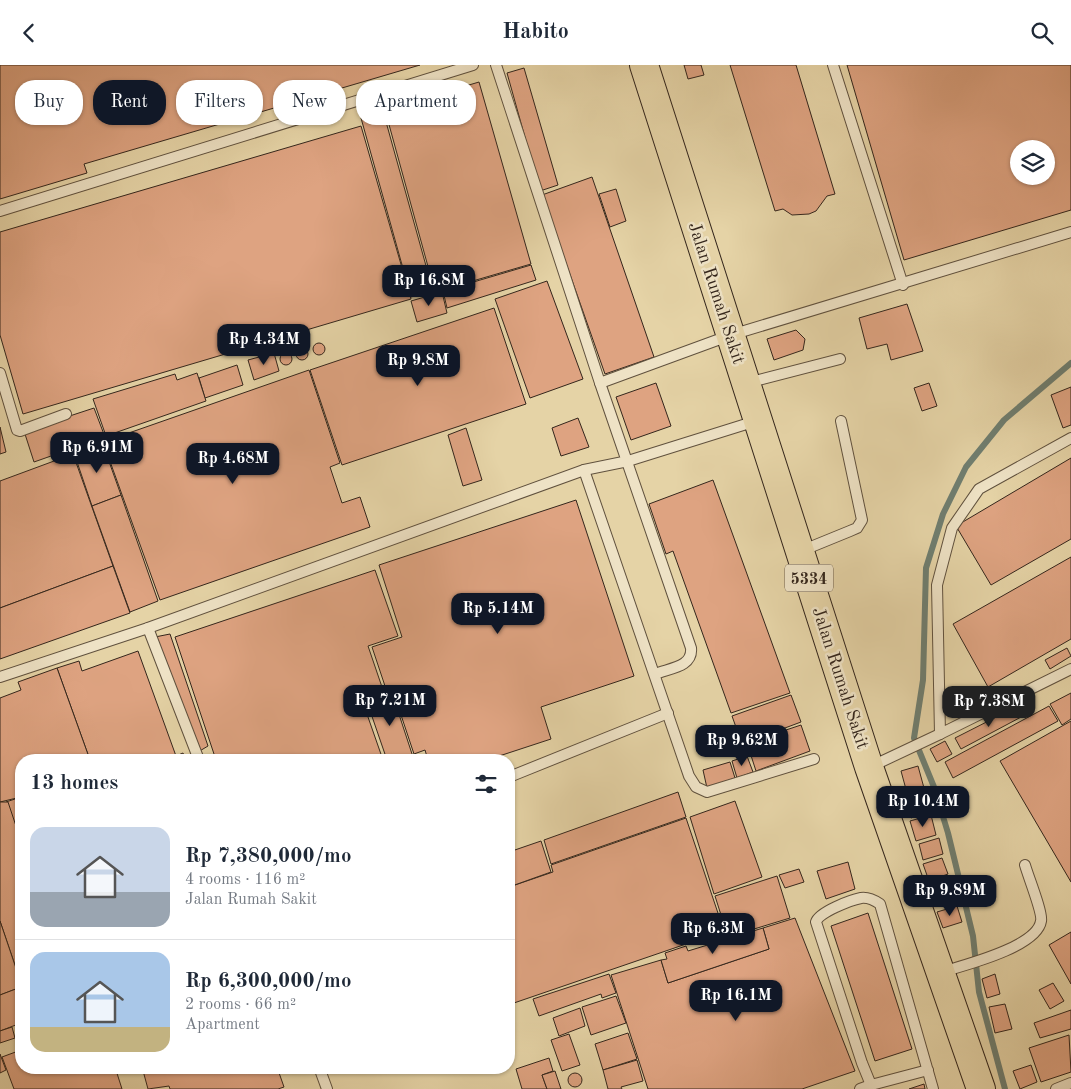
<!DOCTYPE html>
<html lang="en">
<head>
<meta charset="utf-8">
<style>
	:root { --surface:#fff; --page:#f2f2f3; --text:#1f2937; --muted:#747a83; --line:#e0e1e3; --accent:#111827 }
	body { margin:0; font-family:"Old Standard TT",serif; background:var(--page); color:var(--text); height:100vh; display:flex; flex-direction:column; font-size:19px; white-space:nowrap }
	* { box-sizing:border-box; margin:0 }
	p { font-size:16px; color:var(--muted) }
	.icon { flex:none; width:28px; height:28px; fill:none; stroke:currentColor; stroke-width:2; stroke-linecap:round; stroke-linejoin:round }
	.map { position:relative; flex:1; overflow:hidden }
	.panel { position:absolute; left:15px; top:689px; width:500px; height:320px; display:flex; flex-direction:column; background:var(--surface); border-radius:20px; box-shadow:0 1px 4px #0004 }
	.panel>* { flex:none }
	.top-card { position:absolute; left:15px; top:15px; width:500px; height:45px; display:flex; gap:10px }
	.buttons { position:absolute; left:1010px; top:75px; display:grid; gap:10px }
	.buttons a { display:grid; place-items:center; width:45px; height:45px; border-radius:50%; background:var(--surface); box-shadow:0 1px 4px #0004; font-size:25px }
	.price { position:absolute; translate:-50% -42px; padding:0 11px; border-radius:10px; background:var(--accent); color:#fff; font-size:16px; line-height:32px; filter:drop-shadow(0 1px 2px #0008) }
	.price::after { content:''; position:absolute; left:50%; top:30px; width:15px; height:11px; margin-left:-8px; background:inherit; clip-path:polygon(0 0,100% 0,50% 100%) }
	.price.on { background:#222; color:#fff }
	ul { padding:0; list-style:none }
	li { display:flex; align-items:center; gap:15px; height:125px; padding:0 15px }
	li+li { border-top:1px solid var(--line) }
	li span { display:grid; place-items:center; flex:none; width:140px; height:100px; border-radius:15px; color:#555 }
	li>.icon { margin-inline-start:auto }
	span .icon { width:60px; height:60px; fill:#fffc; stroke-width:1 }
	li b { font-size:21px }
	h2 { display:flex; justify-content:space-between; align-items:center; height:60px; padding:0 15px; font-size:21px }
	.tag { padding:0 18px; border-radius:20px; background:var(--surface); box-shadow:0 1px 4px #0004; font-size:18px; line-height:45px }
	.tag.on { background:var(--accent); color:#fff }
	header { display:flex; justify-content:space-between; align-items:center; height:65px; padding:0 15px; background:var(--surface); font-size:22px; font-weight:600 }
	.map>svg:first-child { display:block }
</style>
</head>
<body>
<header><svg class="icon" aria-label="back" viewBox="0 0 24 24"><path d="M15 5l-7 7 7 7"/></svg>Habito<svg class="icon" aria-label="search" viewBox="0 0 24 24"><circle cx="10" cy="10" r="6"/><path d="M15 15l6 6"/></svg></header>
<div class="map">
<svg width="1071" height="1024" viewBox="0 0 1071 1024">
	<rect width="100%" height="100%" fill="#e5d3a6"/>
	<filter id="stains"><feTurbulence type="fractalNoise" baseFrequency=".004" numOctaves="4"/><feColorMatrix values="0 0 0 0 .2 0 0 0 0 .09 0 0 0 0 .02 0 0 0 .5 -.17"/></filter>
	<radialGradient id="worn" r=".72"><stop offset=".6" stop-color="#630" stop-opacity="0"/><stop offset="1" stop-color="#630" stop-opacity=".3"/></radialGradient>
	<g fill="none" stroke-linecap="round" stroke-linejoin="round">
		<path stroke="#6f7e70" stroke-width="6" d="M1005 1024 979 927 973 871 948 768 934 722 914 673 923 615 926 503 943 449 966 402 1004 355 1071 298"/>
	</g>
	<g fill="#dea381" stroke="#34261c" fill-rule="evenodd">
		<path d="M0 0H420L84 99 87 108 0 134Z"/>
		<path d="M684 0H701L704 10 688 14Z"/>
		<path d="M730 0H796L835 129 827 131 816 146 809 149 792 150 783 144 775 146Z"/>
		<path d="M847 0H1071V145L904 195ZM1019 84H1046V111H1019Z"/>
		<path d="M524 3 558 120 540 126 507 8Z"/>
		<path d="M479 17 531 199 435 227 385 45Z"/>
		<path d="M383 46 433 226 411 232 361 53Z"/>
		<path d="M361 61 411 234 23 349 0 270V167Z"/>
		<path d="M592 112 654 292 605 309 542 130Z"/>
		<path d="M616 124 626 156 610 162 599 129Z"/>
		<path d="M531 200 536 215 447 243 443 226Z"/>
		<path d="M547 216 583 314 530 333 495 234Z"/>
		<path d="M442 227 447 248 417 257 411 236Z"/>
		<path d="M907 239 923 286 891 295 887 279 867 284 859 253Z"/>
		<path d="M494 243 526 339 342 400 310 305Z"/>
		<path d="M796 265 805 274 803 285 774 295 767 274Z"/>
		<circle cx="319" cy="284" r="6"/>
		<circle cx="302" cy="289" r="6"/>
		<circle cx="286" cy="294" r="6"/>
		<path d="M274 288 279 306 254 315 248 295Z"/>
		<path d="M237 300 243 320 205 333 199 313Z"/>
		<path d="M309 305 340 398 330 402 342 438 360 432 370 462 160 535 103 377Z"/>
		<path d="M197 308 206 336 106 371 93 334 175 309 177 315Z"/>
		<path d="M656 318 671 361 631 375 616 332Z"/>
		<path d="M929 318 937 341 922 346 914 323Z"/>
		<path d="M1071 322V360L1063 363 1051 330Z"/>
		<path d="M94 343 105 372 34 397 24 366Z"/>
		<path d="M578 353 589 382 561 391 552 363Z"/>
		<path d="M0 362 6 387 0 389Z"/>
		<path d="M466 363 482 415 463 421 448 370Z"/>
		<path d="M102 377 121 430 92 441 74 388Z"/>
		<path d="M73 389 113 501 0 543V416Z"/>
		<path d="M1071 393V474L991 520 956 461Z"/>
		<path d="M713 415 790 628 731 648 673 486 666 489 649 439Z"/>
		<path d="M121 430 158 536 130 547 92 441Z"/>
		<path d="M576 435 634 611 541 642 551 674 487 695H428L425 685 414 689 392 623 386 624 372 582 402 572 379 500Z"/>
		<path d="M1071 492V574L988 622 953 559Z"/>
		<path d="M113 501 130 548 0 594V543Z"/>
		<path d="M375 505 398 571 368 581 383 625 361 632 383 695H216L175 572Z"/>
		<path d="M170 569 208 681 198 687 155 572Z"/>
		<path d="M1067 583 1071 591 1050 604 1045 595Z"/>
		<path d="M138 586 176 691 183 688 186 695H90L57 603 79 596 82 606Z"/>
		<path d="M57 603 90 695H21V732L0 737V633L21 625 18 617Z"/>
		<path d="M391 625 414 695H387L366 634Z"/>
		<path d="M1071 628V654L1062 660 1050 639Z"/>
		<path d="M791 630 801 657 742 679 732 651Z"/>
		<path d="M1018 641 1023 651 961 684 955 673Z"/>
		<path d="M1049 641 1058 656 953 713 945 697Z"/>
		<path d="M1071 656V817L1000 696Z"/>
		<path d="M801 660 810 686 756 706 747 678Z"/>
		<path d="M945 676 952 689 937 697 930 684Z"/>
		<path d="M747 691 753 707 737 713 732 696Z"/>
		<path d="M730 697 735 713 707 723 703 705Z"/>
		<path d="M918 701 924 723 907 728 901 706Z"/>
		<path d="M678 727 686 752 551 799 544 775Z"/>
		<path d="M925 727 932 746 911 753 904 734Z"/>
		<path d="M21 732V776L6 737Z"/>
		<path d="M735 736 762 812 714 829 690 752Z"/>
		<path d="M0 737H8L21 776V918L0 856Z"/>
		<path d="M931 750 936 770 916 776 910 756Z"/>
		<path d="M686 753 724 866 511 939 509 931V822L553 807 551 800Z"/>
		<path d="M939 773 943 789 923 795 919 779Z"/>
		<path d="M541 776 551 807 509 822V787Z"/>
		<path d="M942 793 948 809 929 816 923 799Z"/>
		<path d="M848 797 855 824 826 834 817 806Z"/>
		<path d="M799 804 804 817 785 823 779 810Z"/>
		<path d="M777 811 790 853 728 872 715 831Z"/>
		<path d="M950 815 954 835 935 839 931 819Z"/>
		<path d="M957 841 962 857 943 863 937 847Z"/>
		<path d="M868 848 912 984 875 996 831 861Z"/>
		<path d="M795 853 855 1006 802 1024H648L611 910 661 895 668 918 769 884 763 863Z"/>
		<path d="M0 856 21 918V922L0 930Z"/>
		<path d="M763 863 769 884 668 918 661 895 667 894 665 888 686 881 688 886Z"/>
		<path d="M1071 867V919L1049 880Z"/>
		<path d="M609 909 616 928 602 933 601 929 539 951 533 934Z"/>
		<path d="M995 909 1000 929 987 933 982 914Z"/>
		<path d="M1053 918 1064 936 1050 944 1039 925Z"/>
		<path d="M21 922V958L0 966V930Z"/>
		<path d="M616 931 626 958 591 970 582 942Z"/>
		<path d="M1005 939 1012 964 995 968 989 942Z"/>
		<path d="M580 943 585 961 559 971 553 953Z"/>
		<path d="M1071 945V964L1040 973 1034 958Z"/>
		<path d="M12 962 15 973 0 978V966Z"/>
		<path d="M628 968 637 994 603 1005 595 979Z"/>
		<path d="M569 969 580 1000 562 1006 551 975Z"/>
		<path d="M1069 970 1071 1007 1041 1017 1029 983Z"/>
		<path d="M21 985V1002H115L122 1024H14L2 992Z"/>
		<path d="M0 989 6 1005 0 1008Z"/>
		<path d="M549 993 553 1006 542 1010 547 1024H522L516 1004Z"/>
		<path d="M637 995 643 1016 621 1022 622 1024H608L603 1005Z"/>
		<path d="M1031 1000 1037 1017 1020 1024 1013 1006Z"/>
		<path d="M142 1002H277L284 1022 278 1024H170L169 1021 148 1024Z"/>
		<path d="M555 1006 561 1024H547L542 1010Z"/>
		<circle cx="575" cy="1015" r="7"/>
		<path d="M924 1019 925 1024H909Z"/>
	</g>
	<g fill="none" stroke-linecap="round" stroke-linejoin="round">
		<g stroke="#60513e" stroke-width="12">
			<g id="service">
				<path d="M496 0 600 318"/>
				<path d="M833 0 903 220"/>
				<path d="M0 146 473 0"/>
				<path d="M0 308 17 365 20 366 66 349"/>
				<path d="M747 318 840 294"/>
				<path d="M1071 373 979 424 952 463 937 520 940 669 1071 604"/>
				<path d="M584 405 689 711 696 722 707 727 814 694"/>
				<path d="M801 486 850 466 857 463 862 455 841 356"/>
				<path d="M148 563 199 695"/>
				<path d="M655 609C670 603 693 602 691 583L600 318 731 270 1071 167"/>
				<path d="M0 612 148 563 584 405 628 396 756 356"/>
				<path d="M870 702 940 669"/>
				<path d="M509 712 668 648"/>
				<path d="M942 907C965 900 1037 882 1041 856 1043 848 1028 811 1025 800"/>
				<path d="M319 1002 327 1024"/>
				<path d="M928 1005 871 1020 862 998 816 857C819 847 851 835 861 833 868 832 874 835 880 839L933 1024"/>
				<path d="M860 1024 871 1020"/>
				<path d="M1056 1024 1071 1018"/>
			</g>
		</g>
		<g stroke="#34261c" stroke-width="30">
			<path id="primary" d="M644 0 869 702 981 1024"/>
		</g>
		<use href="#service" stroke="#eee2c5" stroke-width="10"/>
		<use href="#primary" stroke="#e5d3a6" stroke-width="28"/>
	</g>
	<g text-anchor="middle" stroke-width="5" stroke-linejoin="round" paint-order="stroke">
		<rect fill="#eee2c5" stroke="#6c5e4f" stroke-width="1" x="785" y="499.5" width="48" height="27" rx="4"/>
		<g font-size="16" font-weight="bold" fill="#34261c">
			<text x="809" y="519">5334</text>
		</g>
		<g font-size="18" fill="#34261c" stroke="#eee2c5">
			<text transform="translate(717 228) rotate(72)" y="6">Jalan Rumah Sakit</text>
			<text transform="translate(841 613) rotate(72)" y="6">Jalan Rumah Sakit</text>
		</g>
	</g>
	<rect width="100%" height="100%" filter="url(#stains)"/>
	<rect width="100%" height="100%" fill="url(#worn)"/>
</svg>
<div class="buttons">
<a><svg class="icon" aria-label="layers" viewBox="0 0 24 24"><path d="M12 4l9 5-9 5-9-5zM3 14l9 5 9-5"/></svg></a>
</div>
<b class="price" style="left:429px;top:242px">Rp 16.8M</b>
<b class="price" style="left:264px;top:301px">Rp 4.34M</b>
<b class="price" style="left:418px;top:322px">Rp 9.8M</b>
<b class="price" style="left:97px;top:409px">Rp 6.91M</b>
<b class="price" style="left:233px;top:420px">Rp 4.68M</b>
<b class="price" style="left:498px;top:570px">Rp 5.14M</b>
<b class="price" style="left:390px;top:662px">Rp 7.21M</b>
<b class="price on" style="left:989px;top:663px">Rp 7.38M</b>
<b class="price" style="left:742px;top:702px">Rp 9.62M</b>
<b class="price" style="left:923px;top:763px">Rp 10.4M</b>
<b class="price" style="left:950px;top:852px">Rp 9.89M</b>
<b class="price" style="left:713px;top:890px">Rp 6.3M</b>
<b class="price" style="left:736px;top:957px">Rp 16.1M</b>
<div class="top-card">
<a class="tag">Buy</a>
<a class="tag on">Rent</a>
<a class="tag">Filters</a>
<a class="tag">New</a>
<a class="tag">Apartment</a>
</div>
<section class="panel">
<h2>13 homes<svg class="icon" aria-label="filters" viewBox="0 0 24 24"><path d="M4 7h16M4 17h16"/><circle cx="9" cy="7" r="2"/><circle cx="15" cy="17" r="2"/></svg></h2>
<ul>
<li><span style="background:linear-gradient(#c9d6e8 65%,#9aa5b1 0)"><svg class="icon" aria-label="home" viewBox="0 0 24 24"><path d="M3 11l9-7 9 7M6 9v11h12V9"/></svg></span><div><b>Rp 7,380,000/mo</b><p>4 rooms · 116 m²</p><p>Jalan Rumah Sakit</p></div></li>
<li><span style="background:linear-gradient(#a9c7e8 75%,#c2b280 0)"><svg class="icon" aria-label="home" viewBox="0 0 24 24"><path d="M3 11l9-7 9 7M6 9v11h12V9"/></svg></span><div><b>Rp 6,300,000/mo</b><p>2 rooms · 66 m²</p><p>Apartment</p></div></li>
</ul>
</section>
</div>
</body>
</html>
